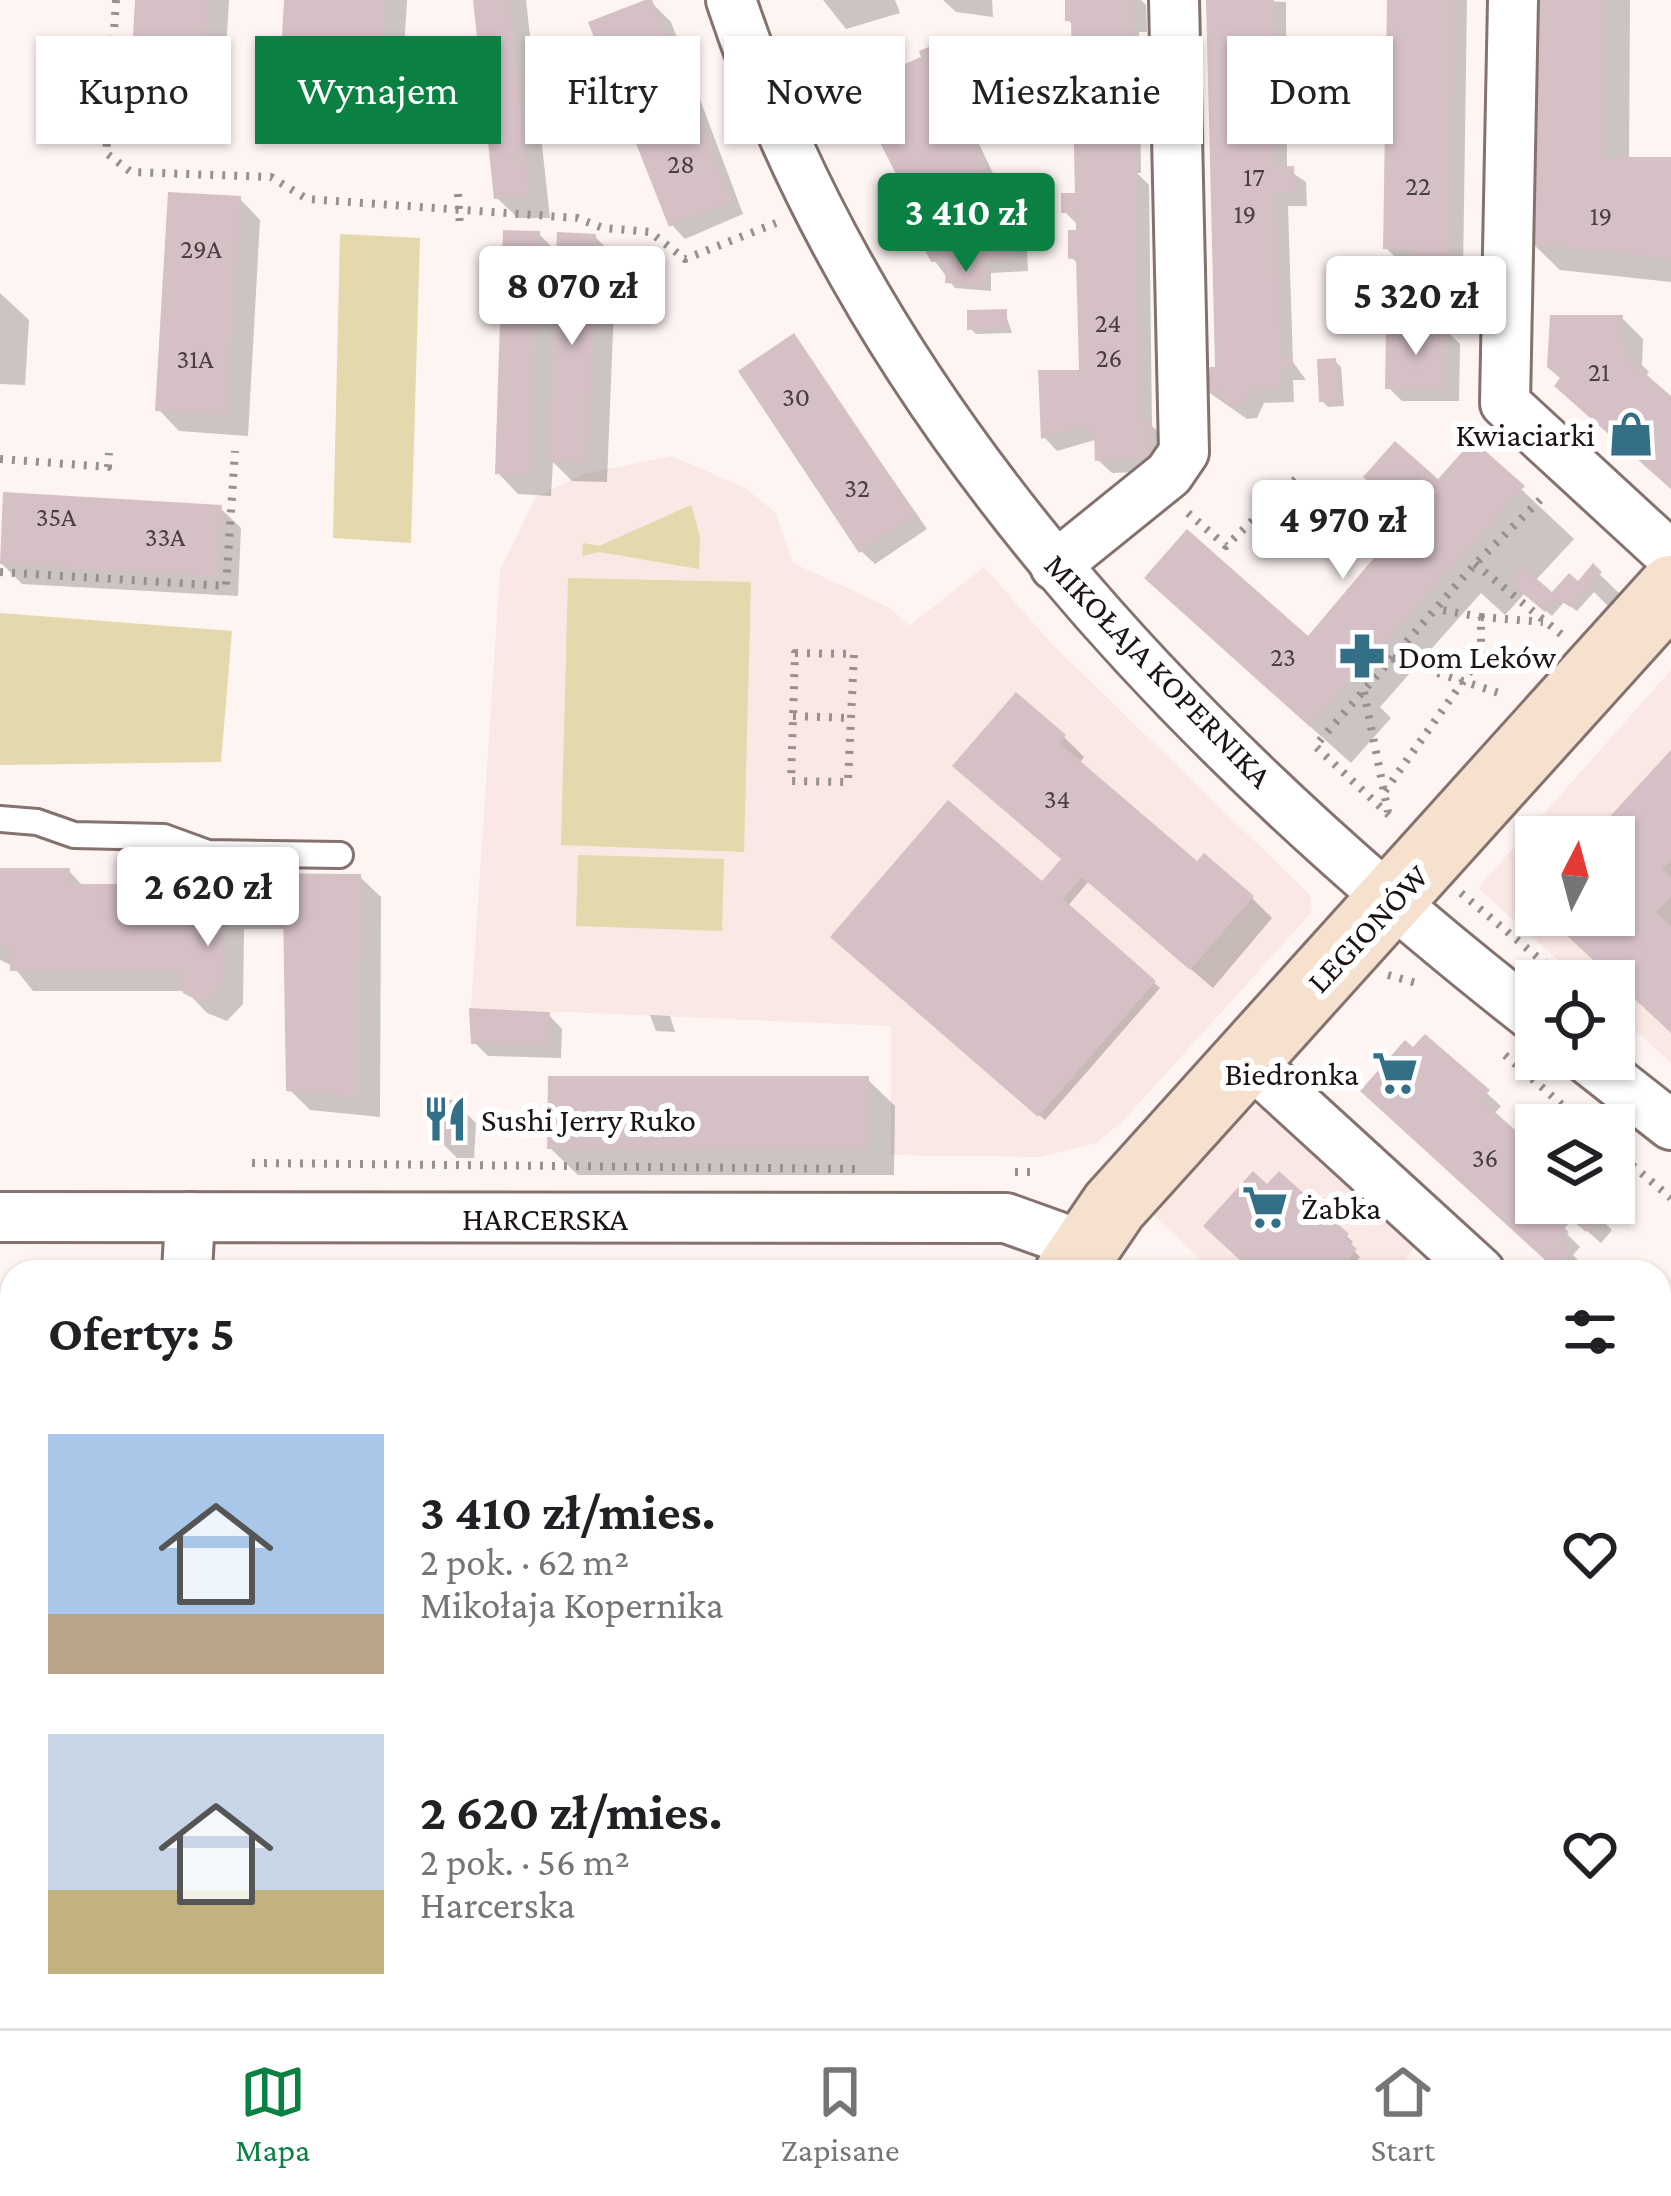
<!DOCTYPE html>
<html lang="pl">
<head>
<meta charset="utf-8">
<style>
	:root { --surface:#fff; --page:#f6f6f6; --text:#202124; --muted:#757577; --line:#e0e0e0; --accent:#0b8043 }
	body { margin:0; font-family:"Crimson Pro",serif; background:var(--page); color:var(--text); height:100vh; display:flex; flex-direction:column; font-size:45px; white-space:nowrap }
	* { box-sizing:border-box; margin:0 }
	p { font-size:39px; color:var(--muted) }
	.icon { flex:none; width:66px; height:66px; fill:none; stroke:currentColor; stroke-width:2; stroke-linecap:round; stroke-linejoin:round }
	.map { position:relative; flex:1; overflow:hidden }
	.sheet { position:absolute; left:0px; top:1260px; width:1671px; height:768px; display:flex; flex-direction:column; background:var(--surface); border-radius:36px 36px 0 0; box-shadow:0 3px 9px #0004 }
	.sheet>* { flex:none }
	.banner { position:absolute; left:36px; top:36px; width:1599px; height:108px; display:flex; gap:24px }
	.needle { width:78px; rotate:6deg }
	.fabs { position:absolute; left:1515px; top:816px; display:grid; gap:24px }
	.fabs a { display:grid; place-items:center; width:120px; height:120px; border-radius:0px; background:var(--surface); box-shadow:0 3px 9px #0004; font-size:60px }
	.price { position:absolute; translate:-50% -102px; padding:0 27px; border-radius:12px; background:#fff; color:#222; font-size:39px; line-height:78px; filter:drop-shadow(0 3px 6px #0008) }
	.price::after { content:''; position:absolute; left:50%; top:72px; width:36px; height:27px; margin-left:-18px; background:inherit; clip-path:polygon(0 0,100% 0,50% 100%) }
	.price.active { background:var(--accent); color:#fff }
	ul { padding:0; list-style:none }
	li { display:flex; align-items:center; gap:36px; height:300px; padding:0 48px }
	li span { display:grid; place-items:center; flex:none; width:336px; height:240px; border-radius:0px; color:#555 }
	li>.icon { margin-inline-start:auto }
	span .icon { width:144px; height:144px; fill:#fffc; stroke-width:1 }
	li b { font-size:51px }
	h2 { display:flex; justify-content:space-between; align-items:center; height:144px; padding:0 48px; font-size:51px }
	.chip { padding:0 42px; border-radius:0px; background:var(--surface); box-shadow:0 3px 9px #0004; font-size:42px; line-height:108px }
	.chip.active { background:var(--accent); color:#fff }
	.menu { display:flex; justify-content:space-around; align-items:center; height:168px; border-top:3px solid var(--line); background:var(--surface); font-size:33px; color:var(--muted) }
	.menu a { display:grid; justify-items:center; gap:6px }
	.menu .active { color:var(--accent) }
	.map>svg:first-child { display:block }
</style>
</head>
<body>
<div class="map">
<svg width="1671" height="2028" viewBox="0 0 1671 2028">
	<rect width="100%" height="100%" fill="#fef5f3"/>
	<g fill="#f9e8e4" fill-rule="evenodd">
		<path d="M672 456 745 488 775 512 793 563 890 608 909 626 984 567 1051 643 1310 895 1312 912 1122 1122 1096 1143 1040 1157 891 1155V1026L471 1008 500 570 536 497 584 474Z"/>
		<path d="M1671 670V1063L1614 1011V981H1581L1478 888ZM1536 837H1614V915H1536Z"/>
		<path d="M1266 1106 1418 1245 1394 1272H1214L1152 1214 1245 1113Z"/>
	</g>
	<g fill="#e4d8ad">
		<path d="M340 234 420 238 411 543 333 538Z"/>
		<path d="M691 505 700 536 699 569 599 552 582 556 583 543 599 546Z"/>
		<path d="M568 578 751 582 744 852 561 845Z"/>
		<path d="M0 613 232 631 221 762 0 765Z"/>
		<path d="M578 855 724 859 722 931 576 926Z"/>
	</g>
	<g fill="#0003">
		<path d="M138 0H229L221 131 153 127 132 107Z"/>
		<path d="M287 0H407L399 134 302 128 281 107Z"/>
		<path d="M476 0H526L550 218H518L497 198Z"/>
		<path d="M823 0H895L900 13 846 29Z"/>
		<path d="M943 0H992L993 17 956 12Z"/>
		<path d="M1068 0H1141L1146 5 1147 32H1139L1141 173H1137L1149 185 1152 426 1162 435V471L1112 473 1098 460V439L1057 451 1044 437 1083 373 1080 266 1071 257 1079 226 1064 211 1078 196 1074 26 1068 20Z"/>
		<path d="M1208 0 1286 2 1287 169 1306 182 1307 206H1288L1293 362 1306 380H1293L1294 402 1264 403 1257 418 1247 419 1207 391 1218 360Z"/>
		<path d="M1390 0H1467L1463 272H1428L1418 262H1400L1386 248Z"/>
		<path d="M1536 0H1630L1629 160 1671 161V282L1560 270 1532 243Z"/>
		<path d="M650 1 671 22 743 214 685 239 672 225Z"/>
		<path d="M948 47 974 86 957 98 1002 192 948 218H1012L1026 232 1028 271 991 273V291L955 288 934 260 930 223 919 211 882 77Z"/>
		<path d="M240 199 260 220 248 436 179 431 159 410Z"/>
		<path d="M539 234 559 254 595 237 616 257 607 482 572 481 553 462 551 496 518 494 498 473Z"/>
		<path d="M1390 291 1396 309H1372L1366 303Z"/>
		<path d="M0 293 29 320 25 385 0 384Z"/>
		<path d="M1005 312 1012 333 976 334 970 328Z"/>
		<path d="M1622 318 1643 339 1642 365 1649 372 1645 377 1671 400V488L1579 406Z"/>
		<path d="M1446 330 1460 344 1459 401H1402L1388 387Z"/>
		<path d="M794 337 927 529 875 564 861 551Z"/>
		<path d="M1335 361 1341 367 1344 406 1328 407 1322 401Z"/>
		<path d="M1473 444 1574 539 1535 581 1553 596 1578 585 1593 568 1620 594 1609 607 1594 592 1577 611 1564 602 1552 616 1525 593 1505 615 1481 593 1380 707 1391 718 1351 763 1187 616 1308 640 1408 527 1367 477 1438 483Z"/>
		<path d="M220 508 241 528 238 596 22 584 1 563Z"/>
		<path d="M1064 737 1084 757 1079 764 1197 866 1252 898 1272 918 1213 988 1088 882 1067 907 1160 988 1045 1120 834 937 1042 886 1064 861 977 786Z"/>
		<path d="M1671 754V1030L1548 915H1614V841Z"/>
		<path d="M0 871H69L84 887H225L360 877 381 897 380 1117 310 1110 289 1089 286 929H244L243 1004 227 1021 207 1013 186 991H33L13 966 0 960Z"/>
		<path d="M549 1015 562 1029 561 1058 488 1056 474 1042Z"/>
		<path d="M650 1015 670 1016 675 1032 656 1031Z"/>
		<path d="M1425 1038 1501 1106 1493 1115 1536 1152V1203H1614L1619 1208 1605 1223 1612 1230 1601 1243 1573 1219 1563 1230 1580 1247 1573 1255 1582 1264 1575 1272H1562L1378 1104Z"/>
		<path d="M867 1079 895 1106 894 1175H578L550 1148Z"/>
		<path d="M455 1102 476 1123 474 1158H457L436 1137Z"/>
		<path d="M1279 1175 1353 1242 1349 1246 1360 1257 1352 1266 1359 1272H1257L1268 1188Z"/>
		<path d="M1659 1740 1662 1762 1671 1771 1668 1807 1659 1808Z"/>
		<path d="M1659 2004 1666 2028H1589L1587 2016H1659Z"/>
		<path d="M85 2016H145L146 2020 139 2021 140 2028H86Z"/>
		<path d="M544 2016H630L631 2028H546Z"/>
		<path d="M778 2016H853L855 2028H780Z"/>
		<path d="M1194 2016H1296L1302 2028H1195Z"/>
		<path d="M1415 2016H1451L1463 2028H1375Z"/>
	</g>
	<g fill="#d5c0c6">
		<path d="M135 0H208L201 112 129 108Z"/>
		<path d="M284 0H386L379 114 278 108Z"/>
		<path d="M473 0H509L530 198 494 199Z"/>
		<path d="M645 0H652L732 201 669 227 588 22Z"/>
		<path d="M1065 0H1134L1140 418 1149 419 1150 458 1095 461 1094 433 1081 427 1041 439 1038 370H1079L1076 258 1068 259V230H1076V213H1061V193H1075L1071 21H1065Z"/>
		<path d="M1206 0H1274L1275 167 1294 166 1295 193H1276L1281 358H1293V368H1281L1282 390 1251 391 1246 403 1235 407 1225 404 1220 391 1203 392 1210 367H1215Z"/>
		<path d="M1387 0H1454L1451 260H1412V250L1383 249Z"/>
		<path d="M1534 0H1604L1603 157H1671V259L1529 244Z"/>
		<path d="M938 43 940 47 949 43 963 72 946 83 991 179 916 213 852 88 879 70 881 74 921 57 919 51Z"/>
		<path d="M168 192 241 196 228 416 155 411Z"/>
		<path d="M995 213 1013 215 1016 259 931 262 923 246 928 234 924 223 942 214Z"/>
		<path d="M503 230 540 231 532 476 495 474Z"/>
		<path d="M557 232 596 234 588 463 548 462Z"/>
		<path d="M946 264H986V287L945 283Z"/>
		<rect x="1363" y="288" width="28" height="16"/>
		<path d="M1007 309V328L967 330V310Z"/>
		<path d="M1550 315H1623L1622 341 1630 349 1625 356 1671 396V489L1554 386 1560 378 1547 367Z"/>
		<path d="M1386 326 1447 327 1446 389H1385Z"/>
		<path d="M794 333 916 515 859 553 738 371Z"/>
		<path d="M1336 358 1339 402H1319L1317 359Z"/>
		<path d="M1473 440 1525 486 1310 727 1144 578 1187 529 1308 636 1432 489 1425 483 1396 517 1383 506 1389 499 1363 477 1395 441 1438 479Z"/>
		<path d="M3 492 222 505 218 577 0 564Z"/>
		<path d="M1593 563 1602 572 1570 607 1557 598 1545 612 1509 582 1522 566 1552 592 1569 573 1578 581Z"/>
		<path d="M1016 692 1066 735 1059 743 1197 861 1204 853 1254 896 1190 970 1082 877 1063 899 1156 981 1038 1117 830 937 948 800 1042 881 1061 859 952 766Z"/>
		<path d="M1671 750V860L1662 869 1671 877V896L1656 913 1671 926V1033L1545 915H1614L1617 834 1604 823Z"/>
		<path d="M0 868H70V884H222V873L361 874 360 1098 286 1091 283 909H224L223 985 214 998 200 1002 183 993 179 972 10 971V946H0Z"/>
		<path d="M1536 868V906L1517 888Z"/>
		<path d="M469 1008 550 1012 549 1046 471 1044Z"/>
		<path d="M1425 1034 1490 1090 1481 1100 1536 1148V1203H1598L1593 1209 1601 1214 1586 1232 1558 1208 1551 1216 1569 1232 1561 1240 1571 1249 1554 1268 1360 1091 1405 1040 1413 1047Z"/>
		<path d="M548 1076H869L868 1149H547Z"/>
		<path d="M435 1099 456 1100 454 1139 433 1138Z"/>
		<path d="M1253 1171 1267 1184 1279 1171 1349 1234 1345 1238 1357 1249 1349 1258 1363 1272H1253L1217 1239 1203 1226Z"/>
		<path d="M1659 1481 1671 1490V1595L1664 1605 1659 1602Z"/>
		<path d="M82 2016H135L136 2028H83Z"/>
		<path d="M343 2016 345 2028H290L289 2020Z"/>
		<path d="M541 2016H613L615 2028H543Z"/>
		<path d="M686 2016H725L726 2028H688Z"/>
		<path d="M777 2016H831L833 2028H779Z"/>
		<path d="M1191 2016H1297L1298 2028H1247L1246 2023 1192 2028Z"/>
		<path d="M1388 2016H1449L1451 2028H1372L1370 2018Z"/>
		<path d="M1584 2016H1654L1656 2028H1586Z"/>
	</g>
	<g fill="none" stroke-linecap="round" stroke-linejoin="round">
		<g stroke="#85726f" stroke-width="30">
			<path id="lane" d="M0 819 37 822 74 835 164 837 208 853 340 855"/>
		</g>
		<g stroke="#85726f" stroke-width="54">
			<g id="street">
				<path d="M731 0C869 418 1196 753 1536 1019"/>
				<path d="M1513 0 1505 403 1671 556"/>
				<path d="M1055 566 1169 474 1184 452 1174 0"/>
				<path d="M1246 1058 1480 1272"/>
				<path d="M1587 1059 1671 1125"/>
				<path d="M0 1217 1006 1218 1084 1246"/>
				<path d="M187 1272 190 1217"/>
				<path d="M1659 1433 1671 1442"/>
				<path d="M181 2016 183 2028"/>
				<path d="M658 2016V2028"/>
				<path d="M1527 2016 1529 2028"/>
			</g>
		</g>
		<g stroke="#85726f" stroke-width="72">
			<g id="secondary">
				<path d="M1069 1272 1114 1206 1671 589"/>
				<path d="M1041 2016 1043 2028"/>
			</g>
		</g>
		<g stroke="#98908e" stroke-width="8" stroke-dasharray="3 9" stroke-linecap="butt">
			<path d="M116 0 106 153 131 172 271 177 307 199 577 218 603 228 650 232 685 259 776 223"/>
			<path d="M458 194 460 228"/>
			<path d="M0 459 108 467 109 453"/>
			<path d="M1188 513 1226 546 1298 477 1308 503 1348 540"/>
			<path d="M1475 564 1562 635"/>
			<path d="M0 572 226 586 235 451"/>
			<path d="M1481 617 1543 622"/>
			<path d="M795 653 854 654 848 782 791 781Z"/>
			<path d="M1392 658 1505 695"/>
			<path d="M1364 692 1388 812"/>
			<path d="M793 716 851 718"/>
			<path d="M1385 791 1481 656V617L1436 609"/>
			<path d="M1389 815 1315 746 1475 564 1543 497"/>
			<path d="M1461 893 1566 981"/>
			<path d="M1388 975 1420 984"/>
			<path d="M1505 1055 1585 1125"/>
			<path d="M1614 1150 1671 1198"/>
			<path d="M252 1163 862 1169"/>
			<path d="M1015 1172H1037"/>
			<path d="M0 1953 12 1943"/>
			<path d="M275 2016 277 2028"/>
			<path d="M838 2016 839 2028"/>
			<path d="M940 2016 942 2028"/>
		</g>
		<use href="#lane" stroke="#fff" stroke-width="24"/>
		<use href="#street" stroke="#fff" stroke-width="48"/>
		<use href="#secondary" stroke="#f6e1cf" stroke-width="66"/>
	</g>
	<defs>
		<g id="shop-bare" transform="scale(3.6)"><path d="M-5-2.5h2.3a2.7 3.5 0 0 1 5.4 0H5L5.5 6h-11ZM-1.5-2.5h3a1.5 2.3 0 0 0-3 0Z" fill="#336f86" stroke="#fff" stroke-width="2.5" paint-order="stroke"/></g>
		<g id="pharmacy-bare" transform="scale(3.6)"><path d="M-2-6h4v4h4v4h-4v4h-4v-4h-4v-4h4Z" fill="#336f86" stroke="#fff" stroke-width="2.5" paint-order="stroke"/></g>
		<g id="supermarket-bare" transform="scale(3.6)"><path d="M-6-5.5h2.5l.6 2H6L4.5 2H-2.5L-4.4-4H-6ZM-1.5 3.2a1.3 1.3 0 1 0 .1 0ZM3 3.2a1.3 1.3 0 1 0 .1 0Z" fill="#336f86" stroke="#fff" stroke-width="2.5" paint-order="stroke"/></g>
		<g id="restaurant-bare" transform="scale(3.6)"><path d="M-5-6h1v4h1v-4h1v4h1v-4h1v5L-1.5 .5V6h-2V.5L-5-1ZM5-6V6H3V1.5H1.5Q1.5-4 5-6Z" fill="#336f86" stroke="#fff" stroke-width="2.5" paint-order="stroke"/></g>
	</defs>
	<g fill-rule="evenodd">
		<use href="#shop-bare" x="1631" y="434"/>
		<use href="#pharmacy-bare" x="1362" y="656"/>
		<use href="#supermarket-bare" x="1395" y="1073"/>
		<use href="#restaurant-bare" x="445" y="1119"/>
		<use href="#supermarket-bare" x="1265" y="1207"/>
	</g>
	<g text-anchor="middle" stroke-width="12" stroke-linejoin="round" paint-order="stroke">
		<g font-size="27" fill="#4a3f40">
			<text x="681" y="173">28</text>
			<text x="1254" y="186">17</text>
			<text x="1418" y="195">22</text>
			<text x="1245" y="223">19</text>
			<text x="1601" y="225">19</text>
			<text x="201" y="258">29A</text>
			<text x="1108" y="332">24</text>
			<text x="1109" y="367">26</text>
			<text x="195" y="368">31A</text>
			<text x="1599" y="381">21</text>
			<text x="796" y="406">30</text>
			<text x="857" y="497">32</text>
			<text x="56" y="526">35A</text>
			<text x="165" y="546">33A</text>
			<text x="1283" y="666">23</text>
			<text x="1057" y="808">34</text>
			<text x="1485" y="1167">36</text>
		</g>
		<g font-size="33" fill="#1c1413" stroke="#fff" text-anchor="start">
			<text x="1595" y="446" text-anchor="end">Kwiaciarki</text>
			<text x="1398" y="668">Dom Leków</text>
			<text x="1359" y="1085" text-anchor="end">Biedronka</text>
			<text x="481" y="1131">Sushi Jerry Ruko</text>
			<text x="1301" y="1219">Żabka</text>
		</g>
		<g font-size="33" fill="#1c1413" stroke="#fff">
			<text transform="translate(1159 670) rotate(46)" y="12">MIKOŁAJA KOPERNIKA</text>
			<text transform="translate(1367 928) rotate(-47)" y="12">LEGIONÓW</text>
			<text x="545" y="1230">HARCERSKA</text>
		</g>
	</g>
</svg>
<div class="fabs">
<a><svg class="needle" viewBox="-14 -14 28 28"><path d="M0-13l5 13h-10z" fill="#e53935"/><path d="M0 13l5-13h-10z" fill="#757577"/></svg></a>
<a><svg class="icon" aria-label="locate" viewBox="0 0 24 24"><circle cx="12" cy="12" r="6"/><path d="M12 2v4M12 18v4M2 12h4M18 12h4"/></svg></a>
<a><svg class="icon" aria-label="layers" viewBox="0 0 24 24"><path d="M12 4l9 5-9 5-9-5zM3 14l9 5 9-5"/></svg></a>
</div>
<b class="price active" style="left:966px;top:275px">3 410 zł</b>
<b class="price" style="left:572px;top:348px">8 070 zł</b>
<b class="price" style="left:1416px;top:358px">5 320 zł</b>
<b class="price" style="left:1343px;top:582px">4 970 zł</b>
<b class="price" style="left:208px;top:949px">2 620 zł</b>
<div class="banner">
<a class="chip">Kupno</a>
<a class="chip active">Wynajem</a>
<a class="chip">Filtry</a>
<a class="chip">Nowe</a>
<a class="chip">Mieszkanie</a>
<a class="chip">Dom</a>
</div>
<section class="sheet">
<h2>Oferty: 5<svg class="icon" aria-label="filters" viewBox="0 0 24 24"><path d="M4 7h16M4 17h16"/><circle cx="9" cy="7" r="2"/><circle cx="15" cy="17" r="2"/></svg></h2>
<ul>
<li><span style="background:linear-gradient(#a9c7e8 75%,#b9a48a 0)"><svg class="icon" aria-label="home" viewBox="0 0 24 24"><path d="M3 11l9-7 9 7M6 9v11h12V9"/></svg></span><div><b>3 410 zł/mies.</b><p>2 pok. · 62 m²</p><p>Mikołaja Kopernika</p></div><svg class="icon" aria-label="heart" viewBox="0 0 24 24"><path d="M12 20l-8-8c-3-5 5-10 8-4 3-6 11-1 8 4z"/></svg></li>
<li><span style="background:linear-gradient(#c9d6e8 65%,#c2b280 0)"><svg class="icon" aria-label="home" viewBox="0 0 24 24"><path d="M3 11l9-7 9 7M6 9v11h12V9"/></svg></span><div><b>2 620 zł/mies.</b><p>2 pok. · 56 m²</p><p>Harcerska</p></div><svg class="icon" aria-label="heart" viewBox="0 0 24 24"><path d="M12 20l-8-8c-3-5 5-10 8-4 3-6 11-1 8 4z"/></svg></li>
</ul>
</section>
</div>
<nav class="menu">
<a class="active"><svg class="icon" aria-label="map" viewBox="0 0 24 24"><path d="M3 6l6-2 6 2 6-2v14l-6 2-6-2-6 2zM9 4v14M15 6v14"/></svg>Mapa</a>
<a><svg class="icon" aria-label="saved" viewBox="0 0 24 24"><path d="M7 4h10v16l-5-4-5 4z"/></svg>Zapisane</a>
<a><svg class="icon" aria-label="home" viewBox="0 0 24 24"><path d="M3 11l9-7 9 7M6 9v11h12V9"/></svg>Start</a>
</nav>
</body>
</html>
